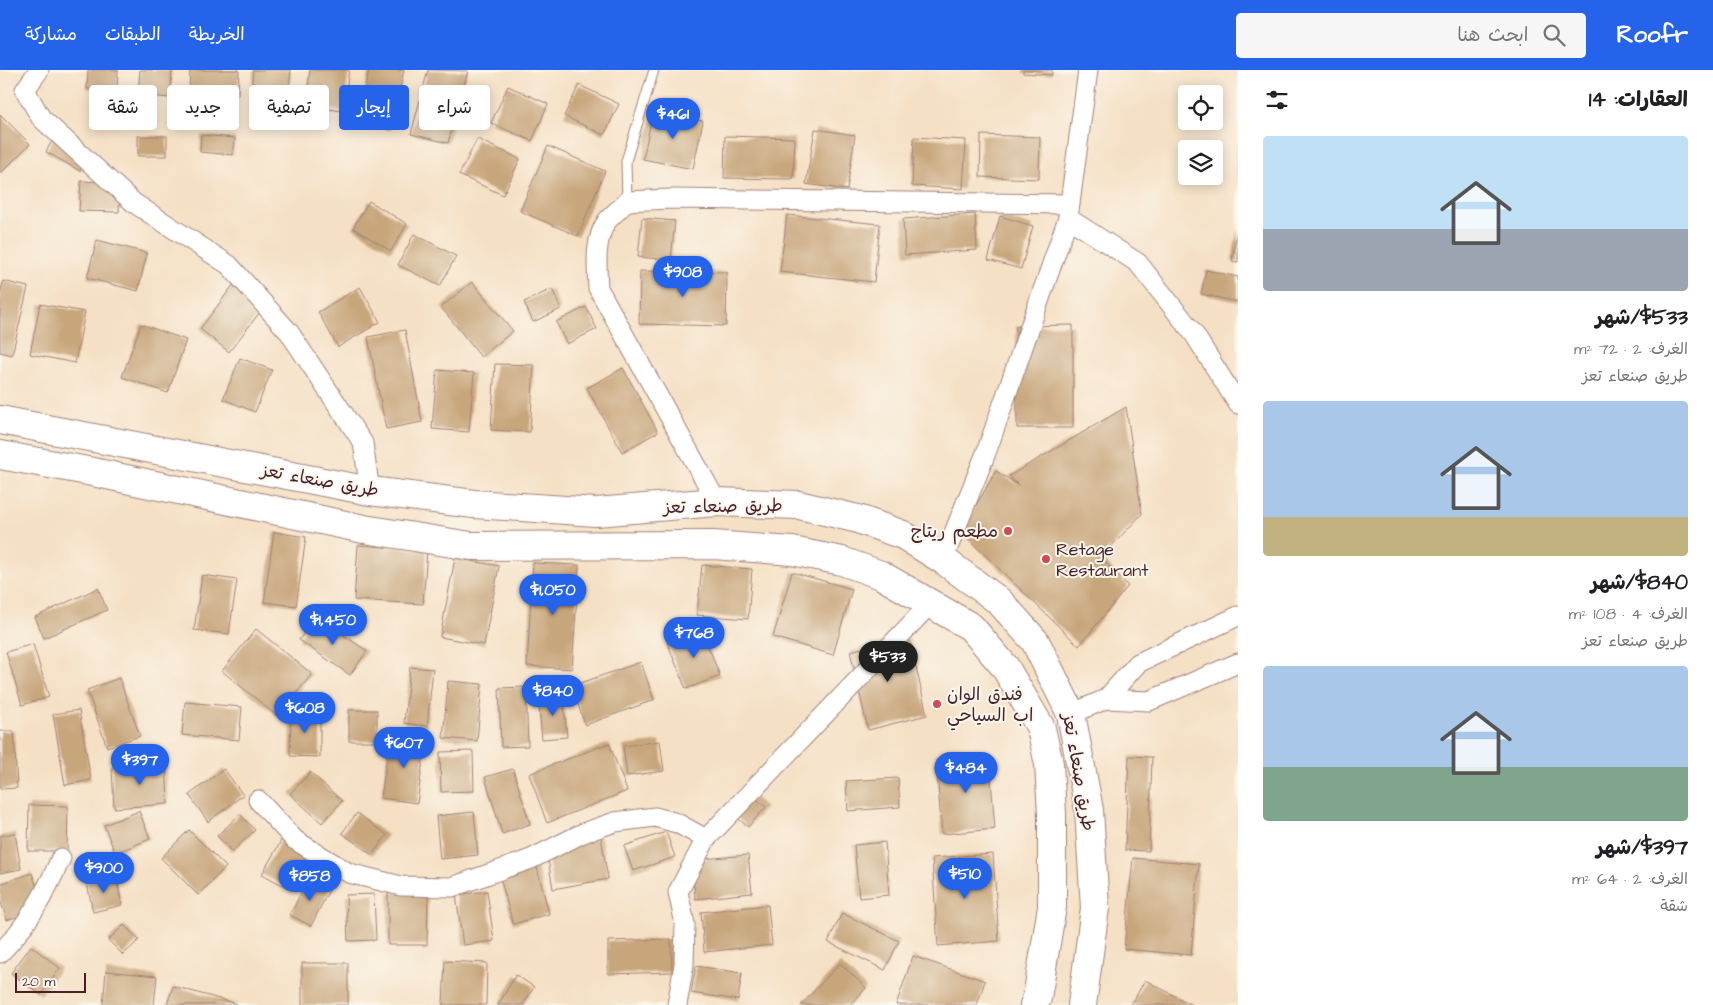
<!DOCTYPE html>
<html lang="ar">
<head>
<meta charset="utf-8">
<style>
	:root { --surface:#fff; --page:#f6f6f6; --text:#202124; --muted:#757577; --accent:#2563eb }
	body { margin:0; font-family:"Architects Daughter","Playpen Sans Arabic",sans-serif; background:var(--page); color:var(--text); direction:rtl; height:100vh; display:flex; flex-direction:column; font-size:19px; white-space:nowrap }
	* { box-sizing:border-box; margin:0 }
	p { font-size:16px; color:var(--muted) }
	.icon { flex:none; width:28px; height:28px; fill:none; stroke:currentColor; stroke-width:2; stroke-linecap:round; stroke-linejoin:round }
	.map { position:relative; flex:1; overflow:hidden; direction:ltr }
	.sheet { display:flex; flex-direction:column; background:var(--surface); width:475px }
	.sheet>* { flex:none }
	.banner { position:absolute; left:15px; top:15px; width:475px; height:45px; direction:rtl; display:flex; gap:10px }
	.fabs { position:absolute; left:1178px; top:15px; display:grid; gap:10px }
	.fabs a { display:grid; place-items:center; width:45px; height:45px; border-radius:5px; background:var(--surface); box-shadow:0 2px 12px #0003; font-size:25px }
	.scale { position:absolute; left:15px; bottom:12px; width:71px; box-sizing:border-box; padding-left:5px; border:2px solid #4a1f2b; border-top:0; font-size:14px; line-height:18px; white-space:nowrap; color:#4a1f2b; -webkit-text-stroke:4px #fbf7ec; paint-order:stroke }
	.price { position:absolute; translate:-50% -42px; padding:0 11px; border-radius:18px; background:var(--accent); color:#fff; font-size:16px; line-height:32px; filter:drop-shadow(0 1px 2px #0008) }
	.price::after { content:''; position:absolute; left:50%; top:30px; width:15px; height:11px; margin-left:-8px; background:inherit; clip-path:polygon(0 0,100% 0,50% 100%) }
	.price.selected { background:#222; color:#fff }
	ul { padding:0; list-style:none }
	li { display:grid; align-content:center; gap:10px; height:265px; padding:0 25px }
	li span { display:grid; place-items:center; height:155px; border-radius:5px; color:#555 }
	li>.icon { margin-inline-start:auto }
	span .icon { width:90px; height:90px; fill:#fffc; stroke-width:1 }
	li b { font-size:21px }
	h2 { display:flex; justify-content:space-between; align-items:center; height:60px; padding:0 25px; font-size:21px }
	.chip { padding:0 18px; border-radius:5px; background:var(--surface); box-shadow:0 2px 12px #0003; font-size:18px; line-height:45px }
	.chip.selected { background:var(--accent); color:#fff }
	header { display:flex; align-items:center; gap:30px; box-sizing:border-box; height:70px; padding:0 25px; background:var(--accent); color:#fff }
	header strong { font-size:24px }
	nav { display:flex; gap:28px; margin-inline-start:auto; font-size:18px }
	.search { width:350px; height:45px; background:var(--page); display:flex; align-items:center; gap:12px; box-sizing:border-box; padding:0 18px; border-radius:5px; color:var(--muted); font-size:19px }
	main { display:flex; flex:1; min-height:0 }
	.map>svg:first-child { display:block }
</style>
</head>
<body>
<header>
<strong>Roofr</strong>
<div class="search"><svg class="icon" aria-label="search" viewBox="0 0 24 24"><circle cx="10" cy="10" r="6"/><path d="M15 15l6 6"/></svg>ابحث هنا</div>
<nav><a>الخريطة</a><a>الطبقات</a><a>مشاركة</a></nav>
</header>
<main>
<section class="sheet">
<h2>العقارات: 14<svg class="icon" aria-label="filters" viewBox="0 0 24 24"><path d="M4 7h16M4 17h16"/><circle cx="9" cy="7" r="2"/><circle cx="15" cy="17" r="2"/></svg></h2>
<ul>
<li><span style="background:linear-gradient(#bfe0f5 60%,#9aa5b1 0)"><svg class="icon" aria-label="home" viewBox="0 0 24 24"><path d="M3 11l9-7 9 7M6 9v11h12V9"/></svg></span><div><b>$533/شهر</b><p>الغرف: 2 · 72 m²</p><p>طريق صنعاء تعز</p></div></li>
<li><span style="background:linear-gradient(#a9c7e8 75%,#c2b280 0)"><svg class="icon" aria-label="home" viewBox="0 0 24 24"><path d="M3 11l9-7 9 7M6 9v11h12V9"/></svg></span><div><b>$840/شهر</b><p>الغرف: 4 · 108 m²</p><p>طريق صنعاء تعز</p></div></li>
<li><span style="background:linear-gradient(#a9c7e8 65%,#7fa58c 0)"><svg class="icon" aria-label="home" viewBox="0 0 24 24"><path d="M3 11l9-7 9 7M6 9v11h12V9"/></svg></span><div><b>$397/شهر</b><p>الغرف: 2 · 64 m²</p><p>شقة</p></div></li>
</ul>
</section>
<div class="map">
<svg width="1238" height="935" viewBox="0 0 1238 935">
	<rect width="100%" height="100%" fill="#fbf7ec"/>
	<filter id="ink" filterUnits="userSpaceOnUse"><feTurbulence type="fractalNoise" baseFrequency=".02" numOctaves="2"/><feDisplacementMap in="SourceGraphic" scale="10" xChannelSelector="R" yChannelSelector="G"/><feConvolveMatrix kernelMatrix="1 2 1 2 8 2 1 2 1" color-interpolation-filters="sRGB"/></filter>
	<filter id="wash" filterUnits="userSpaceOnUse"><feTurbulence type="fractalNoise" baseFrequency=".0096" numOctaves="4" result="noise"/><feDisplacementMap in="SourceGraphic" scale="20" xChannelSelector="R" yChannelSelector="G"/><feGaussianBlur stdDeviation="1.12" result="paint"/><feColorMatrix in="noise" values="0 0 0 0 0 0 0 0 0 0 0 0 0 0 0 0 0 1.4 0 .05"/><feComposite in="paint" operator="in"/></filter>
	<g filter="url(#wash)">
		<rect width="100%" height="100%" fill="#f5e0c5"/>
		<g id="blocks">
			<g fill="#c8a67b">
				<path d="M88 0H118L117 20 87 19Z"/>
				<path d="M140 0H172L170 28 138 25Z"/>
				<path d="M190 0H239L238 25 189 22Z"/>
				<path d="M253 0H291L287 41 250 38Z"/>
				<path d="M310 0H349L343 41 306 36Z"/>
				<path d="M369 0H404L391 60 357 53Z"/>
				<path d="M428 0 468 1 448 73 411 64Z"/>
				<path d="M1023 0H1052V5L1023 3Z"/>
				<path d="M579 15 619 34 604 65 564 46Z"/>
				<path d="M508 16 548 34 532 71 491 53Z"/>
				<path d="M653 41 703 51 693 99 643 89Z"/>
				<path d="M0 44 30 74 0 104Z"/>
				<path d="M815 59 855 65 847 120 806 114Z"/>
				<path d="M56 63 90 81 80 101 46 82Z"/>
				<path d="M201 65 235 68 233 85 200 82Z"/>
				<path d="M981 65 1040 67 1039 109 980 107Z"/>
				<rect x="138" y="66" width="29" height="20"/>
				<path d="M725 66 795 68 793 109 724 108Z"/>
				<path d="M914 67 966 70 963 119 912 116Z"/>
				<path d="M477 69 520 89 503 125 459 105Z"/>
				<path d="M548 76 605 101 578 166 520 141Z"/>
				<path d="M81 111 120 113 119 142 79 141Z"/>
				<path d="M369 131 407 154 391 181 353 158Z"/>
				<path d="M975 144 977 180 905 185 903 149Z"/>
				<path d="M787 145 880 154 874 212 780 202Z"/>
				<path d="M1000 146 1033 156 1021 199 988 190Z"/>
				<path d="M642 148 675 151 671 190 638 187Z"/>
				<path d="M1237 162H1238V192L1232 191Z"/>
				<path d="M414 164 456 186 440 216 398 195Z"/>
				<path d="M97 170 147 183 138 221 87 208Z"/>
				<path d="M1206 200 1238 207V232L1201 224Z"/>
				<path d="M640 201 727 202 726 256 639 254Z"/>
				<path d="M3 211 28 217 12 285 0 282V227Z"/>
				<path d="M472 212 513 261 481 287 441 237Z"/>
				<path d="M234 214 264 237 229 282 200 259Z"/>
				<path d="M360 217 380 252 338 277 318 242Z"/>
				<path d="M552 219 561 239 533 252 524 232Z"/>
				<path d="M40 234 85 242 75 293 30 284Z"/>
				<path d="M586 237 597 259 567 274 556 252Z"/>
				<path d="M141 254 186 270 168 323 122 307Z"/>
				<path d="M1073 255V358H1017L1016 256Z"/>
				<path d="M405 260 422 352 386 359 368 267Z"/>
				<path d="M240 288 272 300 255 342 223 329Z"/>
				<path d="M495 294 534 295 530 362 491 360Z"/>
				<path d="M623 298 658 362 622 382 587 318Z"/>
				<path d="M437 300 474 303 469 362 432 359Z"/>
				<path d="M1126 337 1142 444 1101 487 1128 516 1079 576 961 462 996 401 1018 415 1009 406Z"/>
				<path d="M274 462 306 467 296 536 264 532Z"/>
				<path d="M358 475 427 480 423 534 354 530Z"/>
				<path d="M455 488 499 496 484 575 440 567Z"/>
				<path d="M533 493 579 495 572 599 527 596Z"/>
				<path d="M702 495 752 499 748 549 697 545Z"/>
				<path d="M792 502 852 519 833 585 773 567Z"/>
				<path d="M202 505 237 510 229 564 194 560Z"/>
				<path d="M98 518 107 540 44 568 35 547Z"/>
				<path d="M315 546 367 581 350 605 299 570Z"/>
				<path d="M701 558 720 606 686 619 667 572Z"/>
				<path d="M256 559 312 604 277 646 222 601Z"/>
				<path d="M909 567 927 645 868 660 850 581Z"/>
				<path d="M33 574 49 627 22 635 6 582Z"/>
				<path d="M641 592 654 630 585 655 572 616Z"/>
				<path d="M410 597 433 599 427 656 404 653Z"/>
				<path d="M119 608 140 666 107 677 87 620Z"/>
				<path d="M448 611 482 614 477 671 443 668Z"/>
				<path d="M526 617 528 676 501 677 499 618Z"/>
				<path d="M563 624 567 667 542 669 538 627Z"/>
				<path d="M185 632 242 637 239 670 182 665Z"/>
				<path d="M79 640 91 710 65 715 53 644Z"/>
				<rect x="349" y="640" width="28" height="31"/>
				<path d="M291 642H320V687L290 686Z"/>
				<path d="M0 661H14L17 718 0 719Z"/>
				<path d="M390 664 426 669 417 733 381 728Z"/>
				<path d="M660 671 664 701 627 706 623 676Z"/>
				<path d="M609 673 627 721 547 753 529 704Z"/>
				<path d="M473 681 474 721 441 722 440 682Z"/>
				<path d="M989 685 995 759 942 764 936 690Z"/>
				<path d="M1129 686 1152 687 1149 781 1125 780Z"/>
				<path d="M166 693 168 734 114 738 112 697Z"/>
				<path d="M224 699 243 725 208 752 189 725Z"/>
				<path d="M513 699 530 754 502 764 485 707Z"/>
				<path d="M310 702 342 731 322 753 290 724Z"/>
				<path d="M898 708 900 737 848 741 846 711Z"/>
				<path d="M744 718 766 737 748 757 726 738Z"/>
				<path d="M29 735 68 736 67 781H28Z"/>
				<path d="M139 741 150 769 115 783 104 755Z"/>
				<path d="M474 742 478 785 440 789 436 746Z"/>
				<path d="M357 743 387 765 372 785 342 763Z"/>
				<path d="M240 744 255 760 232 782 217 766Z"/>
				<path d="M289 757 314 772 288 818 262 804Z"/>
				<path d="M189 760 226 797 198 825 161 788Z"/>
				<path d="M666 762 675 787 633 801 624 776Z"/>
				<path d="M15 763 21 799 0 803V766Z"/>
				<path d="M601 767 608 809 553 819 546 777Z"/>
				<path d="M885 772 889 825 859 828 854 775Z"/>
				<path d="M993 784 999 871 938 876 932 788Z"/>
				<path d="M748 785 752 823 695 829 692 790Z"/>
				<path d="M1133 788 1199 794 1191 885 1124 879Z"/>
				<path d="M536 794 549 844 513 854 499 804Z"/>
				<path d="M32 803 44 838 7 850 0 830V814Z"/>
				<path d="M116 807 122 835 93 842 87 813Z"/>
				<path d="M309 807 330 818 311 856 290 845Z"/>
				<path d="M487 821 494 871 463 875 456 825Z"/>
				<path d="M388 823H428L427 875H388Z"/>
				<path d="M374 824 376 870 348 871 346 825Z"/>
				<path d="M768 835 772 875 704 882 701 842Z"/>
				<path d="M842 843 899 871 885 900 828 872Z"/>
				<path d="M124 855 139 870 123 885 108 870Z"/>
				<path d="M671 869 672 902 608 904V871Z"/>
				<path d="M31 876 60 898 41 925 11 903Z"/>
				<path d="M913 886 985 911 977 935H896Z"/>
				<path d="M445 891 487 893 486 935H443Z"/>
				<rect x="302" y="893" width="46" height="42"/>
				<path d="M840 893 866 918 850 935H801Z"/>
				<path d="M696 896 742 903 738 930 691 923Z"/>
				<path d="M106 901 157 906 154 935H103Z"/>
				<path d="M516 905 534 917 523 935H498Z"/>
				<path d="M1145 910 1192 935H1131Z"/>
				<path d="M173 916 237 934V935H167Z"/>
			</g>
		</g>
	</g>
	<g filter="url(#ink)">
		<use href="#blocks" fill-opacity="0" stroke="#a08078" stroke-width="1"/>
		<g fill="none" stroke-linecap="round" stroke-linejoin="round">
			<g stroke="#a08078" stroke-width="11">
				<path id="service" d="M627 131 626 91 654 0"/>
			</g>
			<g stroke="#a08078" stroke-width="21">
				<g id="minor">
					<path d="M39 0 25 20 41 48 134 133 229 195 289 262 363 373 370 421"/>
					<path d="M1068 148 1138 193 1194 264 1238 334"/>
					<path d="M717 432 598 218C597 197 594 169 607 151 613 144 621 138 627 131L670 129 1070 134"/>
					<path d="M943 490 986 383 1068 148 1088 0"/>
					<path d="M1106 629 1149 631 1238 593"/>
					<path d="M1071 644 1106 629 1138 593 1238 546"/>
					<path d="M258 730 295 770 349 803 401 816 452 817 531 789 583 763 615 752 655 747 677 753 706 769"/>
					<path d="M0 883C28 855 45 824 61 788"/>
					<path d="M677 935 684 894 685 854 678 822 706 769 931 533"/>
				</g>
			</g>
			<g stroke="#a08078" stroke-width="30">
				<g id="trunk">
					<path d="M0 350 370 421 474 434 596 442 717 432 799 435 858 449 903 465 943 490 999 531 1035 571 1071 644 1089 740 1095 838 1082 935"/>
					<path d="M0 385 88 401 364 459 471 476 713 475 792 481 842 491 881 505 971 557 1005 597 1041 658 1049 694 1052 744V837L1037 928 1034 935"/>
				</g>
			</g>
			<use href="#service" stroke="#fff" stroke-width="9"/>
			<use href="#minor" stroke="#fff" stroke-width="19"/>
			<use href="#trunk" stroke="#fff" stroke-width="28"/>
		</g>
	</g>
	<g fill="#d1495b" stroke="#fbf7ec" stroke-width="2">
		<circle cx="1008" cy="461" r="5"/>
		<circle cx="1046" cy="489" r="5"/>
		<circle cx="937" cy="634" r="5"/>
	</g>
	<g text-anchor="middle" stroke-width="4" stroke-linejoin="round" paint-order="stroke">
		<g font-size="18" fill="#4a1f2b" stroke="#fbf7ec">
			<text transform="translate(320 410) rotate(10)" y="6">طريق صنعاء تعز</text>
			<text transform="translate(723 436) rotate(-1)" y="6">طريق صنعاء تعز</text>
			<text transform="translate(1079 702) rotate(80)" y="6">طريق صنعاء تعز</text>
		</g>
		<g font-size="18" fill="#4a1f2b" stroke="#fbf7ec" text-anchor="start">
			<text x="998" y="467" text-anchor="end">مطعم ريتاج</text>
			<text x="1056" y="485">Retage<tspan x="1056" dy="21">Restaurant</tspan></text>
			<text x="947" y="630">فندق الوان<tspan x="947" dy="21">اب السياحي</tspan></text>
		</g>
	</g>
</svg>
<div class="fabs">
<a><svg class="icon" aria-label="locate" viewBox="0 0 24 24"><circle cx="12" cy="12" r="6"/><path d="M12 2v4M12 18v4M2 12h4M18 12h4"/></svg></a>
<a><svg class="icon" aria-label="layers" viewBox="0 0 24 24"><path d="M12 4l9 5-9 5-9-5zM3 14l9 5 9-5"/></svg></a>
</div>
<div class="scale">20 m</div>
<b class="price" style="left:673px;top:70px">$461</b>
<b class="price" style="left:683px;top:228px">$908</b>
<b class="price" style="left:553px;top:546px">$1,050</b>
<b class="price" style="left:333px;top:576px">$1,450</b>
<b class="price" style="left:694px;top:589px">$768</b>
<b class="price selected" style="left:888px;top:613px">$533</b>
<b class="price" style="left:553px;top:647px">$840</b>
<b class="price" style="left:305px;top:664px">$608</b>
<b class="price" style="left:404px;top:699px">$607</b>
<b class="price" style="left:140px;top:716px">$397</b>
<b class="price" style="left:966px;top:724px">$484</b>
<b class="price" style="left:104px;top:824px">$900</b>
<b class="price" style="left:965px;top:830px">$510</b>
<b class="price" style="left:310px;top:832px">$858</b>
<div class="banner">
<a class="chip">شراء</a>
<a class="chip selected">إيجار</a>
<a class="chip">تصفية</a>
<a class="chip">جديد</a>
<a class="chip">شقة</a>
</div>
</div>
</main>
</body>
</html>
